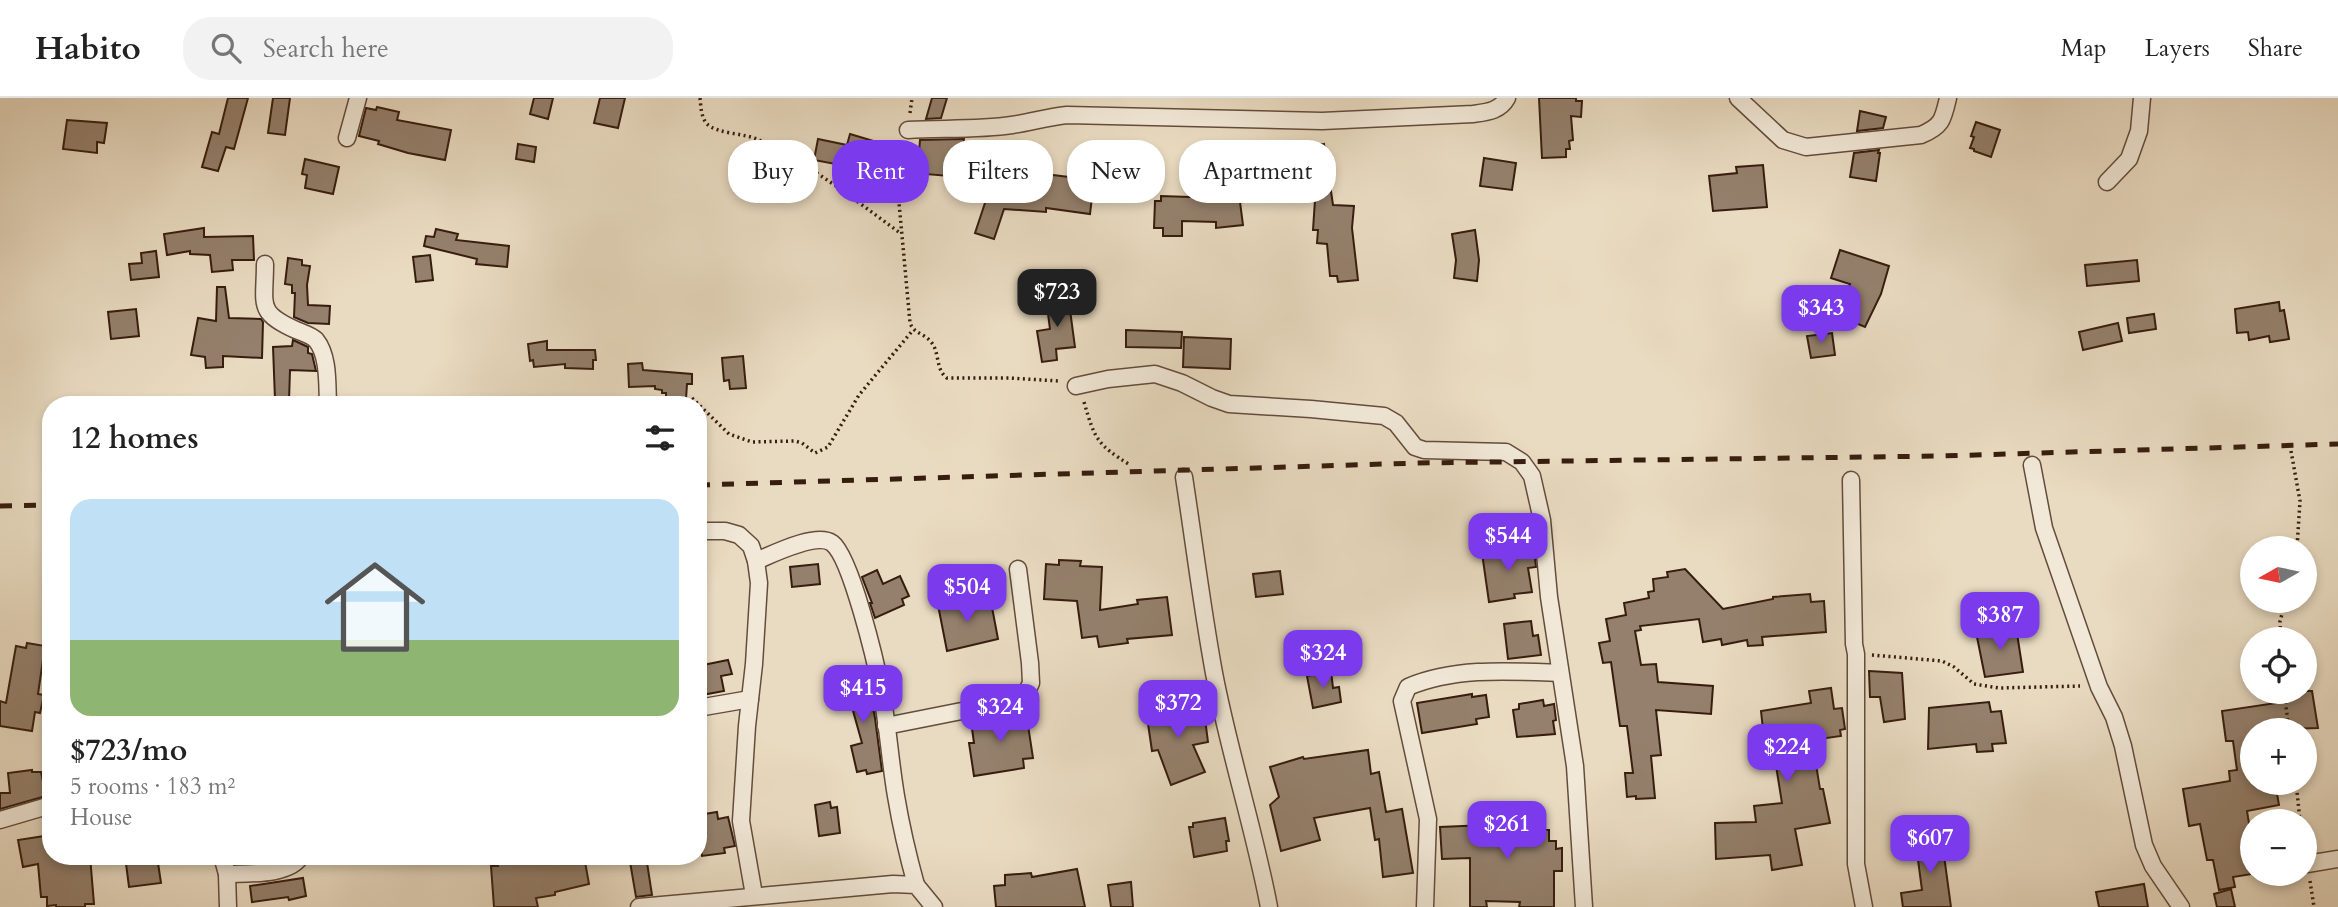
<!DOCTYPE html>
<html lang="en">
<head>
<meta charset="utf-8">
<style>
	:root { --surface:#fff; --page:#f2f2f2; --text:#222; --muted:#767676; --line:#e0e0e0; --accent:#7c3aed }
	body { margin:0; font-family:Cardo,serif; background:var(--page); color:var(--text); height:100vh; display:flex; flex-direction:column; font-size:26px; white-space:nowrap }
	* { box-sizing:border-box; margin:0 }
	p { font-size:23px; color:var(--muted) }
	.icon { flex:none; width:38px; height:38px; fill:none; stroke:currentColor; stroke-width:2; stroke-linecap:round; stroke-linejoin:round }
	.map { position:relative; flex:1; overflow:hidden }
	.details { position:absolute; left:42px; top:298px; width:665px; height:469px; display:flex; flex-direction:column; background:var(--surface); border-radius:28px; box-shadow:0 4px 10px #0003 }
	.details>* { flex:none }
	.hud { position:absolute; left:728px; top:42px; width:665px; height:63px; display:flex; gap:14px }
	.needle { width:46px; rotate:261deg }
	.buttons { position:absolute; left:2240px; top:438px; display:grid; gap:14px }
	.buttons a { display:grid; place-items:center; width:77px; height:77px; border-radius:50%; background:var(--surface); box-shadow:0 4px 10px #0003; font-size:35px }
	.price { position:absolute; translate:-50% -60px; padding:0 16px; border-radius:14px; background:var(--accent); color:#fff; font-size:23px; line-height:46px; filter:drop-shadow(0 2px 4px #0008) }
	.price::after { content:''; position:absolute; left:50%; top:42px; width:21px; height:16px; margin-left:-10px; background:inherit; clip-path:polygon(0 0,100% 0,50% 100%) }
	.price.active { background:#222; color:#fff }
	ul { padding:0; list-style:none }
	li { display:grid; align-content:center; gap:14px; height:371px; padding:0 28px }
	li span { display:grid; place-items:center; height:217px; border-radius:21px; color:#555 }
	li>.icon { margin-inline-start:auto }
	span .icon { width:126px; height:126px; fill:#fffc; stroke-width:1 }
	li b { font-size:30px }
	h2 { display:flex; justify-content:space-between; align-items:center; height:84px; padding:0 28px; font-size:30px }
	.tag { padding:0 24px; border-radius:28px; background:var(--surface); box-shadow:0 4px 10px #0003; font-size:24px; line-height:63px }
	.tag.active { background:var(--accent); color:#fff }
	header { display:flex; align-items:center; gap:42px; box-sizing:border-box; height:98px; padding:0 35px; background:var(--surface); border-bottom:2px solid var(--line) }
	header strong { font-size:33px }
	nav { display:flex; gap:38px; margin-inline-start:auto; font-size:24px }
	.search { width:490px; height:63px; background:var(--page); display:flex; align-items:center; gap:18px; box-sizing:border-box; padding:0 24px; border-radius:28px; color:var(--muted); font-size:26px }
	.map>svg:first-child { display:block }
</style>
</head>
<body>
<header>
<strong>Habito</strong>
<div class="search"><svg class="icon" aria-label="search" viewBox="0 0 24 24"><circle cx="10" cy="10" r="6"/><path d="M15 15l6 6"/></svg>Search here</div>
<nav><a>Map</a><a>Layers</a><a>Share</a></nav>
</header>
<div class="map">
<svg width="2338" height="809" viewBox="0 0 2338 809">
	<rect width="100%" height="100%" fill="#e9dbc1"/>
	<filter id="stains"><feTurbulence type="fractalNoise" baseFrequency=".00286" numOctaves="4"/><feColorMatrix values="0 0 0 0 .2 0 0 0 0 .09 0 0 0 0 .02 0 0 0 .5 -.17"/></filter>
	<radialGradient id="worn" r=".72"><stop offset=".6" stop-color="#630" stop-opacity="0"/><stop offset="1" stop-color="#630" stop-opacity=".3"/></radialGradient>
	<g fill="#94806c" stroke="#371d0f" stroke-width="2">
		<path d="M228 0H248L234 51 226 49 218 73 202 69 212 34 219 36Z"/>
		<path d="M273 0H290L285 37 268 35Z"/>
		<path d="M534 0H553L548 21 530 16Z"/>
		<path d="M600 0H625L618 30 594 25Z"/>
		<path d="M932 0H947L941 20 926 21Z"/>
		<path d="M1539 0H1576V3H1582L1581 19 1571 18 1573 42 1569 43 1570 51H1566V59L1542 60Z"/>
		<path d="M377 9 399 14 397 22 451 32 445 62 408 55 378 46 379 43 359 38 366 10 376 12Z"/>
		<path d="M1860 13 1886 19 1883 30 1857 33Z"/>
		<path d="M67 22 107 25 104 45 97 44V55L63 51Z"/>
		<path d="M1976 24 2000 32 1991 59 1974 53V51L1970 50 1974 39 1971 38Z"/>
		<path d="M850 36 890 48 880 83 840 72 841 67 814 62 818 41 847 47Z"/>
		<path d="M964 41 961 79 926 76 925 80 917 79 920 42Z"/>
		<path d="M518 46 536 49 534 64 516 61Z"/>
		<path d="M1324 46 1333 107 1354 108 1352 130 1358 182 1338 184 1337 178H1330L1327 146 1317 145 1318 132H1313L1315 102 1309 64 1288 68 1285 53Z"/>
		<path d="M1879 52 1878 55H1880L1876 83 1850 79 1854 55Z"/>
		<path d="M1484 60 1516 65 1512 92 1480 88Z"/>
		<path d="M305 61 339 69 333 96 305 90 307 77 302 76Z"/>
		<path d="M1763 67 1767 109 1713 113 1709 78 1737 75 1736 69Z"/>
		<path d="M1019 70H1037V75L1094 82 1090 116 1046 110V114L1004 111 994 141 975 135 989 93 1012 100 1009 77 1019 76Z"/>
		<path d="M1220 73H1236L1243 127 1216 130V124L1182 123V138H1163V130H1154L1155 103H1161V98L1220 100Z"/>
		<path d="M204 130V139L253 138 254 162H232L233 172 212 174 210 157 190 156V153L167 157 164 136Z"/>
		<path d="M436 131 458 136 456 142 509 148 507 169 476 166 477 161 424 148 426 138 434 139Z"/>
		<path d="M1475 132 1479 162 1477 183 1454 180 1456 162 1452 136Z"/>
		<path d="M1840 152 1889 168 1881 196 1865 229 1837 217 1850 186 1831 180Z"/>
		<path d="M156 153 159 179 131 182 129 166 142 165 141 155Z"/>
		<path d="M430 157 433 182 416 184 413 159Z"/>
		<path d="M288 160 302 162V167L310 168 307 187 308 207 330 208 329 226 308 225 294 219 295 195H292V187L285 186Z"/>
		<path d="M2137 162 2139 183 2087 188 2085 167Z"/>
		<path d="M217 189H225L229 220 261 221 263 224 262 260 223 258V269L206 270 205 259 191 257 198 220 216 223Z"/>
		<path d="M1068 197 1075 249 1056 251 1057 262 1042 264 1037 233 1050 231 1046 200Z"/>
		<path d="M2279 204 2280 213 2284 212 2289 241 2270 244 2269 238 2249 242 2248 234 2237 235 2235 211Z"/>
		<path d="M136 211 139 238 111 241 108 214Z"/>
		<path d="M2154 216 2156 231 2129 235 2127 220Z"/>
		<path d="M2118 225 2122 243 2083 252 2079 234Z"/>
		<path d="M1126 232 1182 234 1181 250 1126 249Z"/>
		<path d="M1832 235 1835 257 1811 260 1807 238Z"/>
		<path d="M1184 239 1231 241 1230 271 1183 269Z"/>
		<path d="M293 242 308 249V255L312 256 316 273 290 272 289 303 275 301 273 249 292 248Z"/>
		<path d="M547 243V252H595L596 262H593V271L565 270V266L534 269 533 262 530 263 528 246Z"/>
		<path d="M743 258 746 290 730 291 729 282 724 283 722 260Z"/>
		<path d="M642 265 643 272 692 276V286H687L686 301 666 299V295H662V292L655 291V288L629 289 628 266Z"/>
		<path d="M1522 450 1523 454 1534 453 1536 469 1528 470 1532 494 1514 496 1515 500 1489 504 1482 455Z"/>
		<path d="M1059 462 1081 463 1080 468 1102 469 1100 512 1138 506 1137 502 1167 499 1172 537 1127 541 1128 545 1099 549 1097 538 1082 540 1077 503 1044 501 1046 466 1059 467Z"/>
		<path d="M818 466 820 486 792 489 790 469Z"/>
		<path d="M1685 471 1723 511 1773 501V499L1810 496 1811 504 1824 503 1826 534 1762 539 1763 547 1748 548 1747 542 1722 547 1721 541 1703 544 1699 521 1640 528 1641 532 1635 533 1641 567 1656 566 1658 584 1713 588 1711 616 1656 612 1661 657 1651 658 1655 700 1636 701V698L1627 699 1625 675H1633L1627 628H1620L1611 564 1603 565 1599 545 1610 543 1606 521 1626 517 1624 505 1649 500 1648 494 1654 493 1653 481 1668 479 1667 474Z"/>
		<path d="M877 472 883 486 900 478 909 498 902 501 904 507 875 520 870 505H872L862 479Z"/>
		<path d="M1280 473 1283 496 1256 499 1253 476Z"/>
		<path d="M962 502 963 509 991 504 998 541 947 553 938 507Z"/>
		<path d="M1531 523 1533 538 1538 537 1541 557 1508 561 1504 526Z"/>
		<path d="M2016 529 2023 574 1985 579 1976 534Z"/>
		<path d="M27 545 45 548 38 596 44 597 40 615 35 614 32 633 0 628V603L6 605 16 548 26 550Z"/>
		<path d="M728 562 732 576 721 578 724 593 702 597 698 568Z"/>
		<path d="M1331 573 1333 590 1339 589 1341 604 1313 610 1307 578Z"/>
		<path d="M1869 573 1902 575 1905 621 1884 624 1880 599H1870Z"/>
		<path d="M867 580 875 620 882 673 867 676 866 672 857 674 851 648 862 645 850 602 839 604 836 586Z"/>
		<path d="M1831 590 1834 611 1842 610 1845 631 1840 632 1841 638 1812 642 1820 691H1823L1830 725 1795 731 1802 767 1772 772 1770 757 1716 761 1715 725 1756 724 1754 708 1782 705 1773 649 1765 650 1761 613 1811 605 1809 593Z"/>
		<path d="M2288 593H2312L2318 630 2252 632V684H2275L2279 707 2247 713 2252 744V776L2233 779 2235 789 2219 792 2213 762H2207L2200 726 2189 728 2183 691 2230 683 2229 673 2237 672 2233 643H2226L2222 613 2290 603Z"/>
		<path d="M1472 596V599L1486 597 1489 619 1476 621 1477 626 1422 635 1417 605Z"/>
		<path d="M1543 602 1544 608 1554 606 1556 622 1553 623 1555 636 1517 639 1513 612 1519 611V606Z"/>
		<path d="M1989 604 1991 614 2001 613 2006 645 1992 646 1993 653 1977 654 1976 646 1928 651 1929 610Z"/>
		<path d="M1196 605 1199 622 1205 621 1208 644 1193 647 1205 674 1171 687 1158 652 1152 653 1146 612Z"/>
		<path d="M1026 614 1033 660 1023 661 1024 670 974 678 969 645H974L971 623Z"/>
		<path d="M1368 652 1371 676 1379 674 1386 714 1402 711 1413 775 1383 779 1379 741 1375 742 1370 710 1314 720 1320 742 1281 753 1270 707 1279 699 1270 669 1303 659 1304 661Z"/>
		<path d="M32 672V674H41L46 698 0 711V695H10L8 675Z"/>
		<path d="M830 704 831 710 837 709 840 735 819 738 815 707Z"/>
		<path d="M717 714 718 721 728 719 735 748 724 750 725 755 702 758 700 745 698 746V717Z"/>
		<path d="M1517 714 1528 720 1542 719V732H1549V743H1556V751L1562 750V773H1554V809H1519L1520 804 1486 803 1487 809H1470V760L1442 761 1440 729 1511 726Z"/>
		<path d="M1225 720 1229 743H1226L1227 753 1194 759 1189 729H1193V725Z"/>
		<path d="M1939 735 1942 750H1943L1951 809H1903L1901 795 1922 792 1915 739Z"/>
		<path d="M51 737V758H90L94 806H85V809H56V807L47 808V799H41L38 766 23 769 18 742Z"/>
		<path d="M125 758H157L161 785 129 789Z"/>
		<path d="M497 758H584L589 786 555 794V797L536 800 538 809H494L491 768H498Z"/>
		<path d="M629 758H646L652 797 636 799Z"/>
		<path d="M1077 771 1085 809H996L994 788 1005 787V777L1031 775 1032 779Z"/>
		<path d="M303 780 306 798 289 802 288 799 252 804 250 788Z"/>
		<path d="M1131 784 1133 809H1111L1108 787Z"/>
		<path d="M2144 786 2148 809H2099L2096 794Z"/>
		<path d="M2231 791 2235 809H2217L2214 796Z"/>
	</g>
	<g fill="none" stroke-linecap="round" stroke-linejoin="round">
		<g stroke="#644c3c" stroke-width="19">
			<g id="street">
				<path d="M1738 0 1783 42 1806 49 1921 37C1942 28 1943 22 1948 0"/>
				<path d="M908 32C942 30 978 32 1012 27 1031 24 1048 19 1067 17L1322 23 1473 16C1487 14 1500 13 1507 0"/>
				<path d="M347 40 358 0"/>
				<path d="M2107 84 2129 61 2139 33 2142 0"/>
				<path d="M265 166C265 207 256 214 296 232 303 235 311 237 316 242 329 258 327 286 328 306"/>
				<path d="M1076 288 1108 281 1155 276 1182 285 1212 300 1229 306 1311 311 1384 318 1396 325 1415 349 1424 352 1506 354 1522 364 1532 378 1542 422 1549 499 1575 668 1584 809"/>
				<path d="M2032 367 2044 430 2099 589 2114 619 2123 648 2144 747 2153 768 2181 809"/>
				<path d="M1184 379C1194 444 1202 510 1214 575 1229 654 1254 730 1269 809"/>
				<path d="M1851 382 1854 546 1856 556V766L1864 809"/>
				<path d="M698 433H725L739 437 751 448 756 463 759 485 754 566 747 628 741 723 754 797"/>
				<path d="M756 463C773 456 816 434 832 445 851 459 876 565 881 592 888 627 890 663 896 698 901 728 908 758 916 787"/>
				<path d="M698 610 750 601"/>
				<path d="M886 628 1007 604 1026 595 1031 585 1030 565 1018 471"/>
				<path d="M0 722 51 707"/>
				<path d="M222 758 227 776 228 809"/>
				<path d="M2307 766 2338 761"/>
				<path d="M227 776C248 775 290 778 301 758"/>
				<path d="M639 809 893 786 916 787 934 809"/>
				<path d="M1425 809 1428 721 1402 603 1408 589C1455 569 1510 573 1560 575"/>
			</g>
		</g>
		<g stroke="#371d0f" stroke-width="3.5" stroke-dasharray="2 3.5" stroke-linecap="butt">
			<path d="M700 0C701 9 701 19 707 26 717 36 745 35 759 42 810 66 855 102 900 135"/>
			<path d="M910 15 912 0"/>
			<path d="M903 47 896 72 910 225C914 236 924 235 931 244 940 254 935 271 947 280H1009L1059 283"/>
			<path d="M692 300 729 336 752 344 795 343 802 345 815 355 828 349 859 297 913 232"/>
			<path d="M1084 304C1095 342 1097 346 1130 367"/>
			<path d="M2291 353 2300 403 2297 450"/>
			<path d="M2281 541 2280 523 2286 502"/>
			<path d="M1872 557 1942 563 1954 569 1974 586 1999 590 2080 588"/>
			<path d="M2284 593 2289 632"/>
			<path d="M2296 684 2300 723"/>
			<path d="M2310 783 2314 809"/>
		</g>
		<use href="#street" stroke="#f1e8d7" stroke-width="16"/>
		<g stroke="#371d0f" stroke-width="5" stroke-dasharray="12 12" stroke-linecap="butt">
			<path d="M698 387 1418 365 1941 358 2338 346"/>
			<path d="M0 408 51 407"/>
		</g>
	</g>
	<rect width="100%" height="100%" filter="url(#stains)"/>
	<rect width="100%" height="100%" fill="url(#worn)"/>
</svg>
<div class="buttons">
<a><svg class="needle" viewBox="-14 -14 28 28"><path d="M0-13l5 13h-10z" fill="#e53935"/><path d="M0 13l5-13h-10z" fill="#767676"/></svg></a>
<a><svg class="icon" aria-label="locate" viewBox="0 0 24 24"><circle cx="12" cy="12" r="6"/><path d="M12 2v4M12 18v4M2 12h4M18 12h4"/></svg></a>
<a>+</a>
<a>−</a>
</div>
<b class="price active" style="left:1057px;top:231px">$723</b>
<b class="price" style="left:1821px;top:247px">$343</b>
<b class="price" style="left:1508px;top:475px">$544</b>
<b class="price" style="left:967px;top:526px">$504</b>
<b class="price" style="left:2000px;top:554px">$387</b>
<b class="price" style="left:1323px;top:592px">$324</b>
<b class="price" style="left:863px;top:627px">$415</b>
<b class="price" style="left:1178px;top:642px">$372</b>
<b class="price" style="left:1000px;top:646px">$324</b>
<b class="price" style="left:1787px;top:686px">$224</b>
<b class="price" style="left:1507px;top:763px">$261</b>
<b class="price" style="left:1930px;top:777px">$607</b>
<div class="hud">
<a class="tag">Buy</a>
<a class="tag active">Rent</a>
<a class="tag">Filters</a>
<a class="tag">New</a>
<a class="tag">Apartment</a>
</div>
<section class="details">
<h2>12 homes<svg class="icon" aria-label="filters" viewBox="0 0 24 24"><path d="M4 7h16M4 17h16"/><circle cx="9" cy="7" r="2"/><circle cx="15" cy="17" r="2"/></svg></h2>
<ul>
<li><span style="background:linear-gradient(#bfe0f5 65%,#8fb573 0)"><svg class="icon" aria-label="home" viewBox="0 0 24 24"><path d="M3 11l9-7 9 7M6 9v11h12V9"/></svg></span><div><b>$723/mo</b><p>5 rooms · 183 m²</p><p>House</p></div></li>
</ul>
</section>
</div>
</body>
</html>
